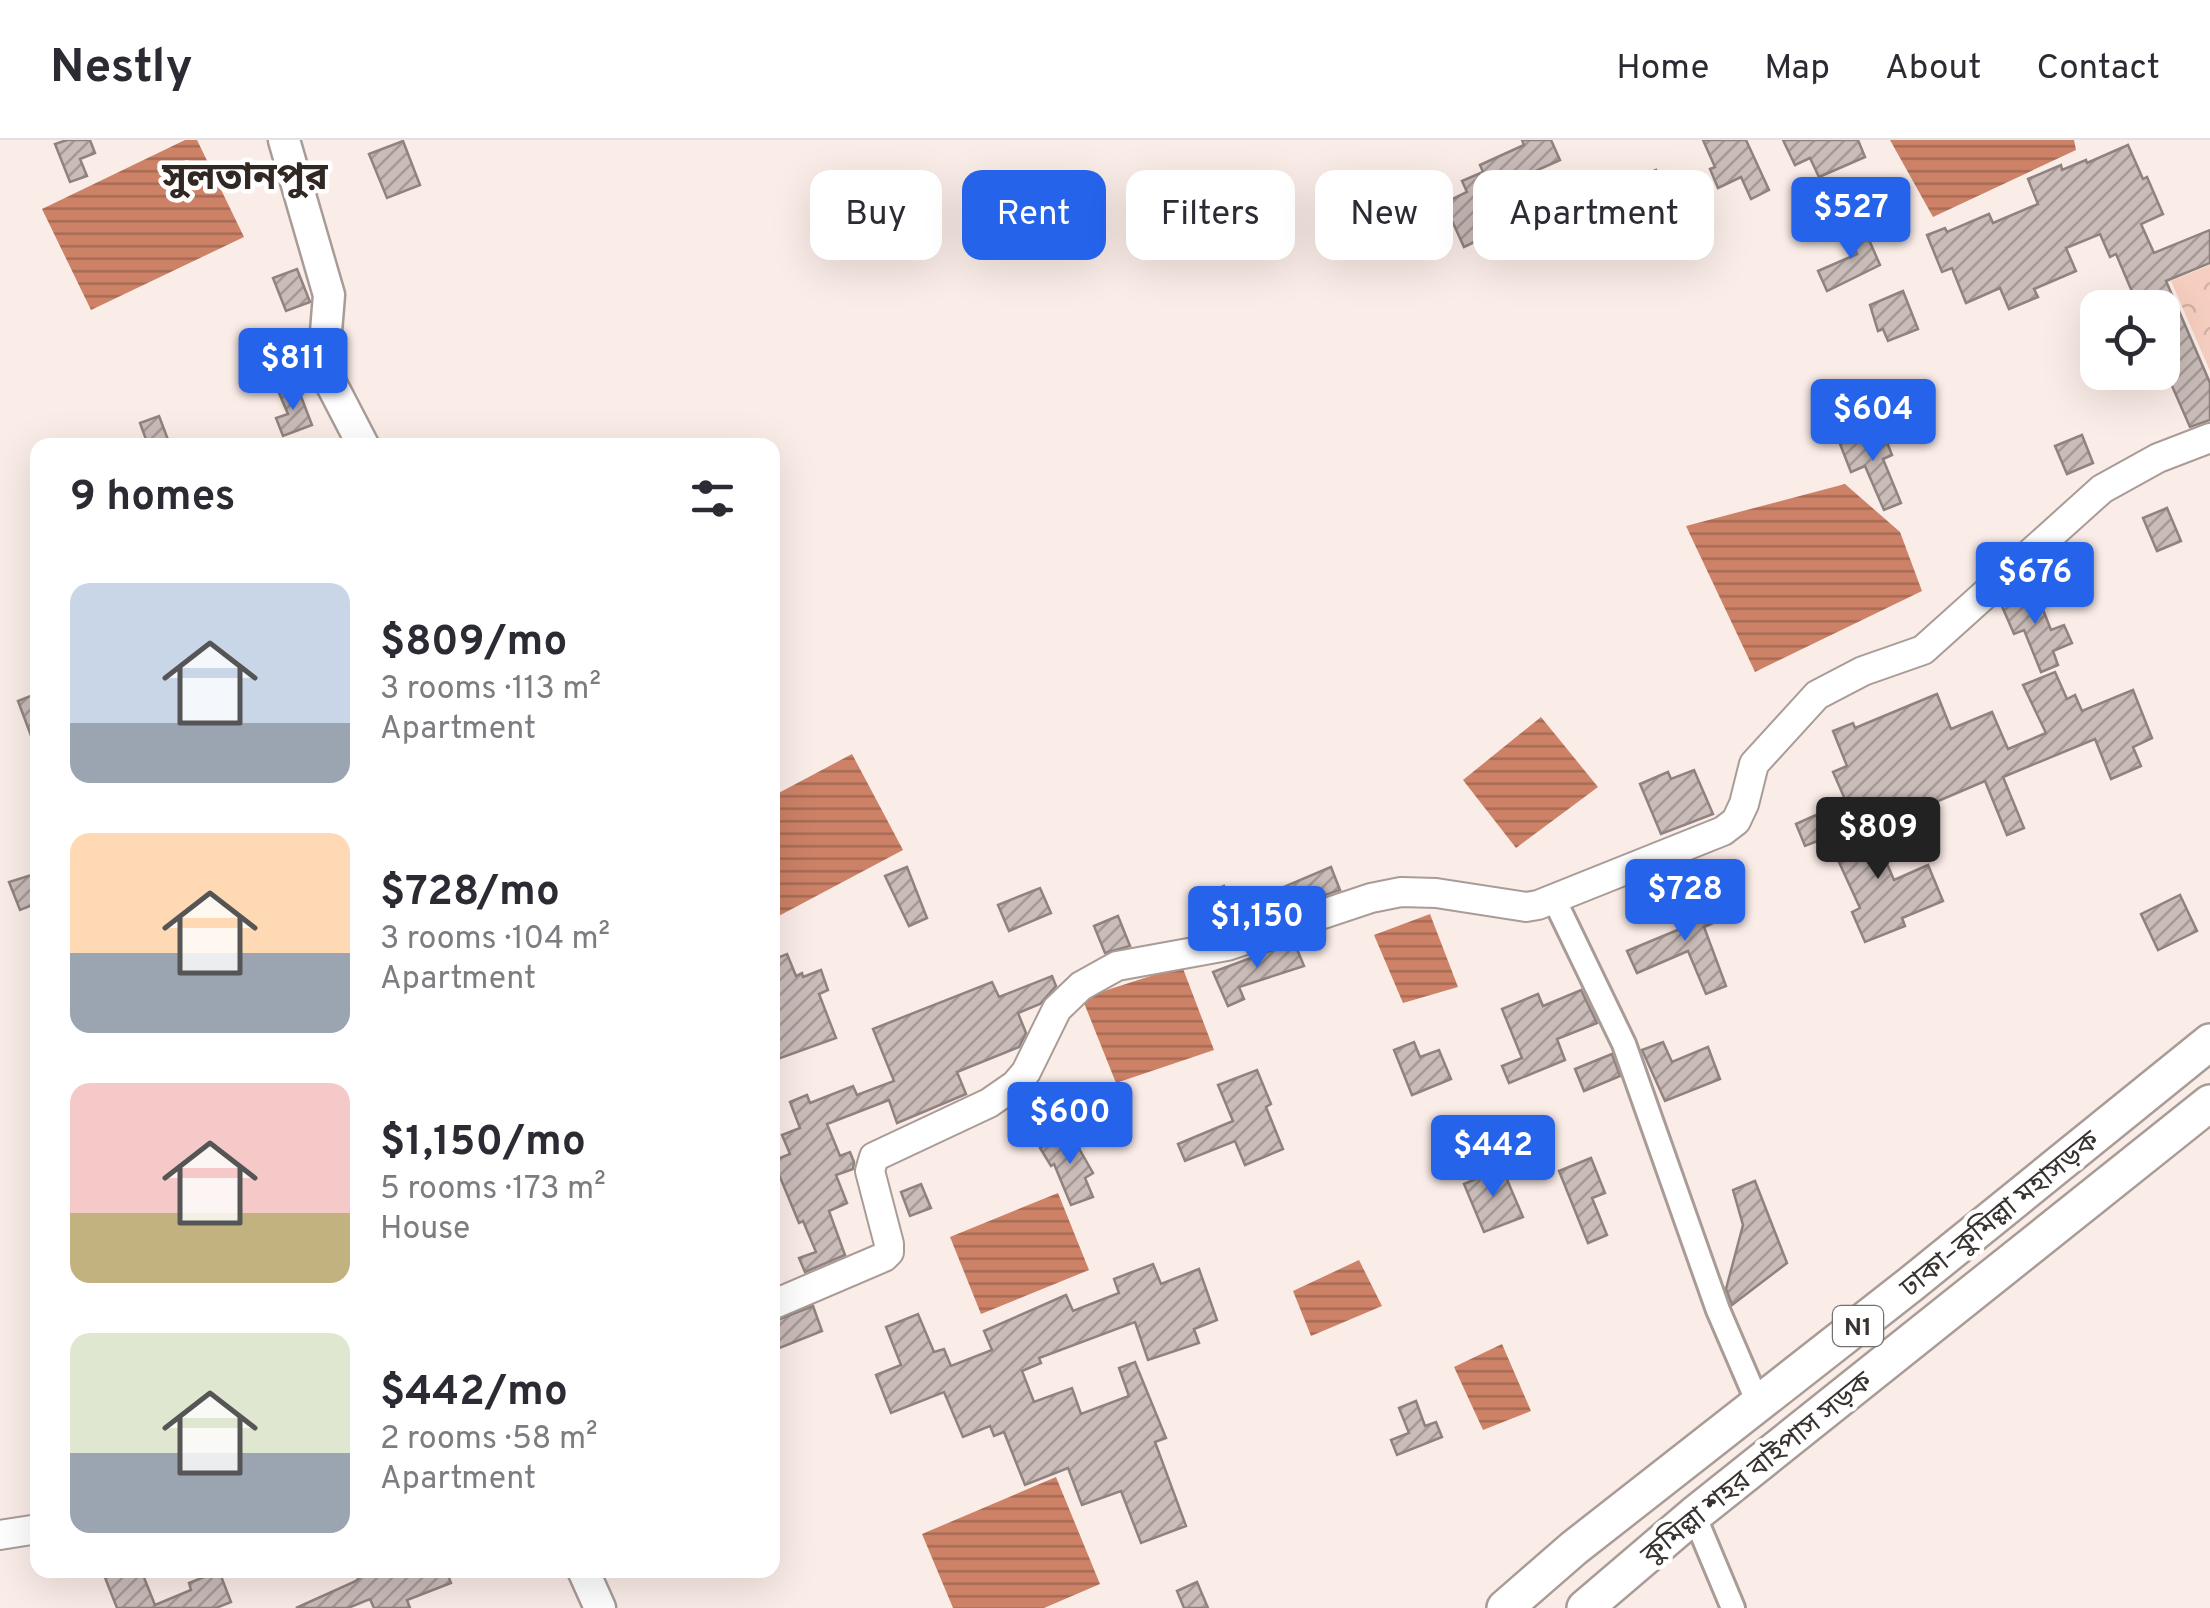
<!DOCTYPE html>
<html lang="en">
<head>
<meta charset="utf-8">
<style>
	:root { --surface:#fff; --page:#f7f7f7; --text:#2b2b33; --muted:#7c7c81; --line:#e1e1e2; --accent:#2563eb }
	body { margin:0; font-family:Overpass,"Noto Sans Bengali",sans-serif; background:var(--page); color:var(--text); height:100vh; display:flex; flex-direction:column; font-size:38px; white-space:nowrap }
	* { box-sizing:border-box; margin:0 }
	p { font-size:32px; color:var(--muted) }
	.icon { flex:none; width:55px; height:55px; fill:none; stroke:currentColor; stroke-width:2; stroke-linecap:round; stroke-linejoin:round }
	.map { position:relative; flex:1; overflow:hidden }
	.drawer { position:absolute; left:30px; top:298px; width:750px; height:1140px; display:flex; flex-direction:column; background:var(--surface); border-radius:20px; box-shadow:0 10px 40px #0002 }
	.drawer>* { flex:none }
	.guide { position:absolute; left:810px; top:30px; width:950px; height:90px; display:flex; gap:20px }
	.controls { position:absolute; left:2080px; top:150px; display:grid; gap:20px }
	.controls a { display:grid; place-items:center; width:100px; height:100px; border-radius:20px; background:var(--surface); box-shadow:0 10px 40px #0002; font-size:50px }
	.price { position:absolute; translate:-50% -85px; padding:0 22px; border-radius:10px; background:var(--accent); color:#fff; font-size:32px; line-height:65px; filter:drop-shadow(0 2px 5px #0008) }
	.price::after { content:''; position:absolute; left:50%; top:60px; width:30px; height:22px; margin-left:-15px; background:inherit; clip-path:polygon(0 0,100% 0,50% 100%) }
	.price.selected { background:#222; color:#fff }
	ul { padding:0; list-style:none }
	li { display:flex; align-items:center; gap:30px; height:250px; padding:0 40px }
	li span { display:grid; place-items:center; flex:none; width:280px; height:200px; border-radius:20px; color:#555 }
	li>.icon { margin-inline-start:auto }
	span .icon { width:120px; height:120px; fill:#fffc; stroke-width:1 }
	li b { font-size:42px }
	h2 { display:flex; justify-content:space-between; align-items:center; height:120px; padding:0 40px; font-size:42px }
	.pill { padding:0 35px; border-radius:20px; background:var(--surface); box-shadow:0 10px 40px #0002; font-size:35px; line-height:90px }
	.pill.selected { background:var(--accent); color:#fff }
	header { display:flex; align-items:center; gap:60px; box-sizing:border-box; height:140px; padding:0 50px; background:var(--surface); border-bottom:2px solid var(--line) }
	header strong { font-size:48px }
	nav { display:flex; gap:55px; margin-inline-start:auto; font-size:35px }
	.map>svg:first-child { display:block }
</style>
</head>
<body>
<header>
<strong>Nestly</strong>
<nav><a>Home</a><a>Map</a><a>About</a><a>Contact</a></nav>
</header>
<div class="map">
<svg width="2210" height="1468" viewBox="0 0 2210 1468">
	<defs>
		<pattern id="park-crowns" width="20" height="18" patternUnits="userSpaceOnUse" patternTransform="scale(2.5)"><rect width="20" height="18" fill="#f7cfc0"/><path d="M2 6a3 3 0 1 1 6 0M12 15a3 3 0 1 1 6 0" fill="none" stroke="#d4b2a5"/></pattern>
		<pattern id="water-rules" width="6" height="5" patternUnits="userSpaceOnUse" patternTransform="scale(2.5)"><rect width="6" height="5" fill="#cd8267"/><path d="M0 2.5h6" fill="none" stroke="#a76b55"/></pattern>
		<pattern id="building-hatch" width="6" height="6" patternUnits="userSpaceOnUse" patternTransform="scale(2.5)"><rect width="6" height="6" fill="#cabcb8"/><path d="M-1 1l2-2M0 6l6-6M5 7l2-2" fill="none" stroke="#a59996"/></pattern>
	</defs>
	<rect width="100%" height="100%" fill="#faece7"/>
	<path fill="url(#park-crowns)" d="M2210 125V231L2171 141Z"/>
	<g fill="url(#water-rules)">
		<path d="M185 0H197L244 97 91 170 42 69Z"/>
		<path d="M1890 0H2074L2076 10 1933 77Z"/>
		<path d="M1845 344 1900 392 1922 451 1755 532 1686 386Z"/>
		<path d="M1541 577 1598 647 1516 708 1463 640Z"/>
		<path d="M852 614 903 710 773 779V656Z"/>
		<path d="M1430 774 1458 847 1403 863 1374 795Z"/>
		<path d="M1182 826 1214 910 1116 943 1082 858Z"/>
		<path d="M1058 1053 1089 1130 981 1174 950 1097Z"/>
		<path d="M1359 1120 1382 1166 1311 1196 1293 1151Z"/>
		<path d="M1502 1204 1531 1271 1483 1290 1454 1227Z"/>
		<path d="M1056 1337 1100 1444 1044 1468H953L922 1394Z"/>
	</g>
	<g fill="url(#building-hatch)" stroke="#90837f" stroke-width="2.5">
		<path d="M67 0H90L95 13 80 19 87 36 70 42 55 4Z"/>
		<path d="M1522 0H1551L1560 20 1524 36 1533 56 1474 84 1481 99 1464 107 1444 63 1467 52 1462 41 1483 32 1480 25 1524 5Z"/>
		<path d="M1703 0H1746L1769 50 1751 59 1741 37 1718 48 1710 29 1715 27Z"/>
		<path d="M1783 0H1858L1865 17 1819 37 1810 18 1795 25Z"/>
		<path d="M403 1 420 45 387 58 369 14Z"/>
		<path d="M2128 5 2143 39 2147 37 2163 74 2141 84 2154 113 2210 90V123L2166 141 2210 243V280L2190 287 2162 223V168H2139L2116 114 2110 117 2100 94 2066 108 2076 131 2034 149 2038 157 2009 169 2000 148 1966 163 1952 128 1942 132 1927 95 1945 88 1947 92 1989 74 1993 83 2038 64 2028 39 2061 25 2062 30 2086 20 2087 23Z"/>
		<path d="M1656 30 1666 52 1635 66 1625 44Z"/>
		<path d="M1843 57 1853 78 1826 89 1817 68Z"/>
		<path d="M1863 86 1880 125 1827 151 1818 131 1857 114 1847 93Z"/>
		<path d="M297 129 310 162 286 171 273 138Z"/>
		<path d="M1903 151 1918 189 1888 201 1883 189 1878 191 1870 165Z"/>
		<path d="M297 246 312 285 283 296 276 278 288 274 279 253Z"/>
		<path d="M159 276 170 305H148L140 283Z"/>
		<path d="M1881 287 1892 315 1883 319 1901 363 1884 370 1865 326 1851 332 1840 304Z"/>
		<path d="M2082 295 2093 323 2067 334 2055 306Z"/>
		<path d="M2167 368 2181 401 2157 411 2143 378Z"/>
		<path d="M2022 445 2042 467 2051 490 2064 485 2072 503 2053 511 2058 525 2041 532 2024 490 2014 494 2001 464Z"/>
		<path d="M2055 532 2067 559 2075 555 2082 571 2133 550 2152 598 2133 607 2141 626 2111 639 2095 599 2003 637 2024 688 2007 695 1985 641 1903 676 1898 664 1855 682 1833 632 1847 626 1833 591 1853 583 1855 588 1937 554 1951 589 1992 572 2008 609 2046 593 2023 545Z"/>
		<path d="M38 553V609H36L18 561Z"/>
		<path d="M1694 630 1713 674 1661 694 1640 644 1668 632 1671 639Z"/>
		<path d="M1850 671 1872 722 1884 717 1894 740 1928 725 1943 761 1902 778 1905 786 1865 802 1852 772 1860 768 1821 683Z"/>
		<path d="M1816 675 1825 698 1805 706 1796 684Z"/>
		<path d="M907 727 927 778 909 786 885 736Z"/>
		<path d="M1331 727 1340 750 1274 772 1267 754Z"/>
		<path d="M38 733V763L20 770 9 742Z"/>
		<path d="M1224 746 1234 771 1209 781 1199 757Z"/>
		<path d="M1040 748 1051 773 1009 791 998 765Z"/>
		<path d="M1701 752 1713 783 1704 787 1726 846 1706 854 1688 811 1637 833 1627 811 1680 789 1670 764Z"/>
		<path d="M2180 755 2197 791 2158 810 2141 774Z"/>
		<path d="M1118 776 1130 806 1105 813 1094 786Z"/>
		<path d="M1294 802 1304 826 1239 847 1244 859 1228 866 1213 832Z"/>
		<path d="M787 814 796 836 802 833 803 837 821 830 828 850 819 854 836 898 772 921V820Z"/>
		<path d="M1052 836 1056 846 1040 864 1018 873 1026 893 1019 907 957 932 966 954 897 983 889 960 827 984 840 1016 850 1012 854 1022 853 1029 836 1035 847 1063 829 1071 845 1115 805 1132 799 1118 816 1112 803 1081 799 1083 780 1037 772 1040V1021L790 1014 782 995 800 988 790 962 807 955 810 963 853 946 857 955 894 941 873 889 992 842 999 857Z"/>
		<path d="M1581 850 1597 883 1557 899 1565 920 1509 943 1502 926 1522 918 1502 869 1538 854 1543 866Z"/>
		<path d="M1414 902 1420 917 1439 910 1451 939 1412 955 1394 910Z"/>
		<path d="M1663 902 1672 922 1708 907 1720 939 1665 961 1642 910Z"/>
		<path d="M1612 914 1620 936 1584 951 1575 929Z"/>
		<path d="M1257 930 1271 964 1266 967 1283 1009 1245 1025 1235 1001 1185 1021 1178 1004 1233 981 1218 945Z"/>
		<path d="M1069 991 1093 1033 1085 1038 1093 1057 1071 1065 1054 1024 1051 1026 1040 1008Z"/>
		<path d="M1591 1018 1605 1053 1592 1058 1607 1095 1588 1103 1559 1031Z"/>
		<path d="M1502 1028 1523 1077 1484 1092 1464 1044Z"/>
		<path d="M1755 1041 1787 1123 1732 1165 1726 1149 1743 1085 1733 1050Z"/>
		<path d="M921 1044 931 1068 910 1076 901 1052Z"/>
		<path d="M1153 1124 1161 1144 1199 1129 1217 1180 1194 1189 1199 1203 1148 1220 1135 1182 1039 1218 1041 1223 1022 1231 1034 1262 1072 1248 1081 1274 1129 1256 1119 1228 1135 1222 1166 1298 1155 1302 1186 1386 1141 1403 1121 1351 1082 1365 1068 1328 1025 1345 1004 1292 994 1296 990 1286 963 1297 944 1252 891 1273 876 1235 901 1225 886 1187 918 1174 934 1212 944 1209 951 1226 992 1210 984 1191 1066 1155 1073 1171 1119 1153 1114 1139Z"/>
		<path d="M813 1166 822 1191 772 1211V1182Z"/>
		<path d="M1416 1261 1425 1286 1436 1282 1442 1297 1397 1315 1391 1300 1409 1293 1399 1268Z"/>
		<path d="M102 1430H141L155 1465 191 1450 189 1443 219 1431 231 1462 216 1468H117Z"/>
		<path d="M359 1430H446L451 1443 407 1460 410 1468H374L370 1459 348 1468H296L356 1441 361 1436Z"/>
		<path d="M1197 1442 1208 1468H1184L1177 1451Z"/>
	</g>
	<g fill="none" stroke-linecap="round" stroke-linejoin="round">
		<g stroke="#a99c97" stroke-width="28">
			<g id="minor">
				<path d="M1554 759 1624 904 1718 1170 1758 1263"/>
				<path d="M1694 1375 1733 1468"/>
			</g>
		</g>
		<g stroke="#a99c97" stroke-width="32">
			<g id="tertiary">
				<path d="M772 1165 884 1117 889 1112V1104L870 1031 874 1017 989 963 1015 945 1026 932 1057 869 1081 846 1117 826 1227 806 1371 758 1401 752 1436 753 1526 767 1538 765 1723 691 1736 681 1744 664 1754 624 1817 555 1863 531 1923 510 2102 349 2158 318 2210 298"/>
				<path d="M0 1395 38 1389"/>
			</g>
		</g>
		<g stroke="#a99c97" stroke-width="35">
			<g id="secondary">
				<path d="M284 0 329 155 323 228 363 305"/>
				<path d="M583 1430 600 1468"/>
			</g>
		</g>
		<g stroke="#a99c97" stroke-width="40">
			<g id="trunk">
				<path d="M1505 1468 1574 1408 1911 1144 2210 902"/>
				<path d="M1585 1468 1694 1375 2210 963"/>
			</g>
		</g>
		<use href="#minor" stroke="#fff" stroke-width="22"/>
		<use href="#tertiary" stroke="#fff" stroke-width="28"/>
		<use href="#secondary" stroke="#fff" stroke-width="30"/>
		<use href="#trunk" stroke="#fff" stroke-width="35"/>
	</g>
	<g text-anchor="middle" stroke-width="9" stroke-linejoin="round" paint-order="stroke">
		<rect fill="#fff" stroke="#74706f" stroke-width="2.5" x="1833" y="1166" width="50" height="40" rx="8"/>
		<g font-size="25" font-weight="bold" fill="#383331">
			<text x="1858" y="1195">N1</text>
		</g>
		<g font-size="28" fill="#383331" stroke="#fff">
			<text transform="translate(1999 1073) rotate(-39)" y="10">ঢাকা–কুমিল্লা মহাসড়ক</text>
			<text transform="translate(1756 1327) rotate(-39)" y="10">কুমিল্লা শহর বাইপাস সড়ক</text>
		</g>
		<g font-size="38" font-weight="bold" fill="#312723" stroke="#fff">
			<text x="245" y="49">সুলতানপুর</text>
		</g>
	</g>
</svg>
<div class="controls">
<a><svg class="icon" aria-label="locate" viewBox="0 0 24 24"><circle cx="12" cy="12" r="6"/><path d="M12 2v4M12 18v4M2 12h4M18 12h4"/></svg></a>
</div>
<b class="price" style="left:1851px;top:122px">$527</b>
<b class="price" style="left:293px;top:273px">$811</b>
<b class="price" style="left:1873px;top:324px">$604</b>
<b class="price" style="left:2035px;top:487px">$676</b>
<b class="price selected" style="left:1878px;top:742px">$809</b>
<b class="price" style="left:1685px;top:804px">$728</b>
<b class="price" style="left:1257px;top:831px">$1,150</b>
<b class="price" style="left:1070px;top:1027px">$600</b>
<b class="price" style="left:1493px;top:1060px">$442</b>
<div class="guide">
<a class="pill">Buy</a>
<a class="pill selected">Rent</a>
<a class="pill">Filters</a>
<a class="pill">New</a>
<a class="pill">Apartment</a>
</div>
<section class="drawer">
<h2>9 homes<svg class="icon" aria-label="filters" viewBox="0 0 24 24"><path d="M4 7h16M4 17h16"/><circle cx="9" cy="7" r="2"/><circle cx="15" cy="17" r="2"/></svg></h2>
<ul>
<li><span style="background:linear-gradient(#c9d6e8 70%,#9aa5b1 0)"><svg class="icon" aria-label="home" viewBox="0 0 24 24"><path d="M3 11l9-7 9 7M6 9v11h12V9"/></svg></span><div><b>$809/mo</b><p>3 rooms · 113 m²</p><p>Apartment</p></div></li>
<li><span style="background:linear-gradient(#ffd9b3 60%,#9aa5b1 0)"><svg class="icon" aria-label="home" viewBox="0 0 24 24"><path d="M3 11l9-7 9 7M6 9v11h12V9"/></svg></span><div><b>$728/mo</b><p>3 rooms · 104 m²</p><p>Apartment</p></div></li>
<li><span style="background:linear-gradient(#f6c9c9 65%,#c2b280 0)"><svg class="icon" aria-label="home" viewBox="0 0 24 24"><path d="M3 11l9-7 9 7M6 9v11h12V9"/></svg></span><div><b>$1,150/mo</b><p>5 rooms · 173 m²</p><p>House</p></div></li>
<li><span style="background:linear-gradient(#dfe7d0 60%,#9aa5b1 0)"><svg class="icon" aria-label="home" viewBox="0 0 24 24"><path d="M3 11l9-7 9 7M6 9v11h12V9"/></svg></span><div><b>$442/mo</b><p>2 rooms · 58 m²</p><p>Apartment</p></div></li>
</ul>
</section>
</div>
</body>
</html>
